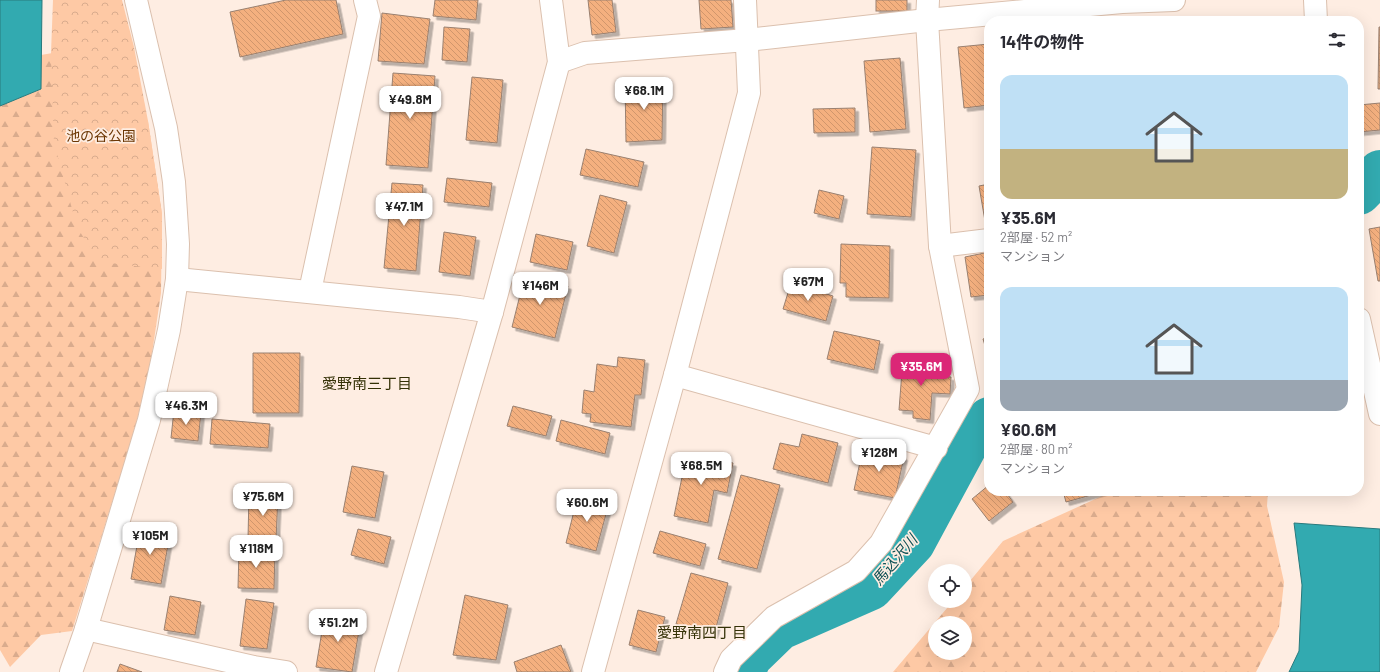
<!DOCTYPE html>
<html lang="ja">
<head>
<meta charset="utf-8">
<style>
	:root { --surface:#fff; --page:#f7f7f7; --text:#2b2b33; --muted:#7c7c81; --accent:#db2777 }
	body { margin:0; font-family:Barlow,"Noto Sans JP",sans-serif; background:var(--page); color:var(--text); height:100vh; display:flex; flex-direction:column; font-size:15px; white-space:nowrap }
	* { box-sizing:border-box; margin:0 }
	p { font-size:13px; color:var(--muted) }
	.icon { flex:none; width:22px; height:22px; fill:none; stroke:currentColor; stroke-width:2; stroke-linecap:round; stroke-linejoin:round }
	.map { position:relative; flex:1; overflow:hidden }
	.side { position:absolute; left:984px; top:16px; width:380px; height:480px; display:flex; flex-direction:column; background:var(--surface); border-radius:16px; box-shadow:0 4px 16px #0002 }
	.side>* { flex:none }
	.fabs { position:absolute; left:928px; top:564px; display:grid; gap:8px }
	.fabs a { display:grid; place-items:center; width:44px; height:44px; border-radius:50%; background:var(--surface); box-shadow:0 4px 16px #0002; font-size:20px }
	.price { position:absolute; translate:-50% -34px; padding:0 9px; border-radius:8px; background:#fff; color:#222; font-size:13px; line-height:26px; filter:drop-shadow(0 1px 2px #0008) }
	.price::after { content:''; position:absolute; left:50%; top:24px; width:12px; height:9px; margin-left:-6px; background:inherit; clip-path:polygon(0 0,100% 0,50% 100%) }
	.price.selected { background:var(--accent); color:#fff }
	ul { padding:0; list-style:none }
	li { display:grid; align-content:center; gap:8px; height:212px; padding:0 16px }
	li span { display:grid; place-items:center; height:124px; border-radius:12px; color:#555 }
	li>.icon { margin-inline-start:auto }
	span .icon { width:72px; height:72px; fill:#fffc; stroke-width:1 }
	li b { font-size:17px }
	h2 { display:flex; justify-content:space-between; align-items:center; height:48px; padding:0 16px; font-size:17px }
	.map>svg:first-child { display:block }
</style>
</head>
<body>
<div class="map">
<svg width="1380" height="672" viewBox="0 0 1380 672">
	<defs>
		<pattern id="forest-firs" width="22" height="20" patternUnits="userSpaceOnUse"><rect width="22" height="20" fill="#fec9a5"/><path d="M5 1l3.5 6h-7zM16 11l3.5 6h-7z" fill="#d9ab8d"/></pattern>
		<pattern id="park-crowns" width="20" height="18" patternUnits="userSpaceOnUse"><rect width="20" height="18" fill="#fec9a5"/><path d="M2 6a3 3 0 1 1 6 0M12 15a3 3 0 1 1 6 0" fill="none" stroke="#d9ab8d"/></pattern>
		<pattern id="building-back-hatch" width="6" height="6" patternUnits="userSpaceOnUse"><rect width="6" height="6" fill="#f4b07f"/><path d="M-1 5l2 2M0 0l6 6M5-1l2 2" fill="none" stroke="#d0966c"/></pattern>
		<filter id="shadow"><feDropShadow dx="3.5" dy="3.5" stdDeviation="0" flood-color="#0004"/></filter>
	</defs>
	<rect width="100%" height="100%" fill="#feede2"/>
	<g fill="url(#forest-firs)" fill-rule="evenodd">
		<path d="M93 46 148 121 162 214 161 293 151 360 135 429 72 631 41 635 10 667 0 650V106L41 89V55Z"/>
		<path d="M1113 491H1268L1267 506 1284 582 1279 627 1256 672H893L953 601H965V587L1003 541ZM935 623H965V653H935Z"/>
	</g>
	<path fill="url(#park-crowns)" d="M53 0H122L134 47 148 121 162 214V269L99 262 77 227 54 143 51 53Z"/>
	<g fill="#32aab0" stroke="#297a7d">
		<path d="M0 0H42L41 89 0 106Z"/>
		<path d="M1294 523 1380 529V672H1289L1299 651 1302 585Z"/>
	</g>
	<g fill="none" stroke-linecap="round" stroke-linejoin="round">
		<g stroke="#32aab0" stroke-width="44">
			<path d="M1359 193 1380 172"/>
			<path d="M743 672 750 657 780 628 871 588 913 543 968 441 989 419"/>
		</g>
	</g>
	<g fill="url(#building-back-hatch)" stroke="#998070" filter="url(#shadow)">
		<path d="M286 0H336L343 34 240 57 230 12Z"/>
		<path d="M435 0H478L476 20 433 16Z"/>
		<path d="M588 0H612L616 32 592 35Z"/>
		<path d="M699 0H731L733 27 701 29Z"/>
		<rect x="876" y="0" width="31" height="11"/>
		<path d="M382 13 430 19 424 64 378 61Z"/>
		<path d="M1202 18 1203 21H1171V19Z"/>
		<path d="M444 27 470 29 467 62 442 60Z"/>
		<path d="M1379 27H1380V89H1378Z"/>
		<path d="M989 44V105L964 108 958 47Z"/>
		<path d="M900 58 906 129 870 132 864 61Z"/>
		<path d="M393 73 435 76 428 168 386 165Z"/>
		<path d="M472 77 503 80 497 143 466 140Z"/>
		<path d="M663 81 662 140 626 142 625 82Z"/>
		<path d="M1380 103V130L1359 132V105Z"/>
		<path d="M855 108V132L814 133 813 109Z"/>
		<path d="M872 147 916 150 911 217 867 214Z"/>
		<path d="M586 149 644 162 638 187 580 175Z"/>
		<path d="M447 178 492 183 489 207 444 202Z"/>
		<path d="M392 183 423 185 416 271 384 268Z"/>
		<path d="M989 184V220L985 221 979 186Z"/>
		<path d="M819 190 844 196 839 219 814 213Z"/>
		<path d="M600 195 627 202 614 253 587 246Z"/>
		<path d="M1380 227V281H1378L1369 229Z"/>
		<path d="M444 232 476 237 470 276 439 272Z"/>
		<path d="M536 234 573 242 567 270 530 262Z"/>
		<path d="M841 244 890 246 889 298 846 297V283H840Z"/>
		<path d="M989 252V295L971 297 965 257Z"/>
		<path d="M525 275 568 286 555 338 512 327Z"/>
		<path d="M791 283 833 296 826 321 783 309Z"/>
		<path d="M834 331 880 341 874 370 827 359Z"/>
		<path d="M989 337V359L983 339Z"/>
		<path d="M253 353H300L299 413H253Z"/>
		<path d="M618 357 645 360 641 395H635L631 427 590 422 591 414 582 413 584 390 594 392 597 364 617 367Z"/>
		<path d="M903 358 935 361 934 376 951 377 950 394 932 393 930 420 913 418V411L899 410Z"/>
		<path d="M513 406 552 416 546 436 507 426Z"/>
		<path d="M174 410 201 413 198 441 171 438Z"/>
		<path d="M212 419 270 424 268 448 210 444Z"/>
		<path d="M561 420 610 433 605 454 556 441Z"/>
		<path d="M802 434 838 443 828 483 773 469 780 443 799 447Z"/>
		<path d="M863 448 904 457 895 498 854 490Z"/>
		<path d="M687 453 733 463 727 493 714 490 708 523 674 516Z"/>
		<path d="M352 466 384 472 375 518 343 512Z"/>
		<path d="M741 475 780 485 757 569 718 559Z"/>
		<path d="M989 485V491H1005L1013 502 989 521 972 499Z"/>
		<path d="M1063 491H1106L1066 502Z"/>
		<path d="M249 494 278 495 276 540 248 539Z"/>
		<path d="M578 495 609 503 596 551 566 543Z"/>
		<path d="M140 529 170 534 161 584 131 579Z"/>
		<path d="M358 529 391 537 384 564 351 555Z"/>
		<path d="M660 531 706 544 700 566 653 553Z"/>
		<path d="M239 549 275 551 274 589 238 588Z"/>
		<path d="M691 573 728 583 714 635 676 624Z"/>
		<path d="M465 595 508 605 496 660 453 655Z"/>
		<path d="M170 596 201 602 195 635 164 630Z"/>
		<path d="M246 599 274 603 267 649 240 646Z"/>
		<path d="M638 610 665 617 656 652 629 645Z"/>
		<path d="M325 613 361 619 352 672 316 667Z"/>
		<path d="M561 645 571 672H517L514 662Z"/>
		<path d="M120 664 142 672H117Z"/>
	</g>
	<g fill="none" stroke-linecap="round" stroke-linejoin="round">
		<g stroke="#dbc0ae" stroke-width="24">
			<g id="minor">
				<path d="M1315 0 1316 21"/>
				<path d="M559 62 585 53 747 40 927 20 1122 2 1174 0"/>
				<path d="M940 246 989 240"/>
				<path d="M177 279 459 307 492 312"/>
				<path d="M310 291 369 16 365 0"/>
				<path d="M1359 319 1380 414"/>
				<path d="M675 375 936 448"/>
				<path d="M86 629 254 667 286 672"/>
				<path d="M71 672 86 629 149 420 169 330 177 279 178 244 174 182 166 128 136 0"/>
				<path d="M386 672 492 312 559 62 551 0"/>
				<path d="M593 672 675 375 749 93 745 0"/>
				<path d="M725 672 731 659 774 617 856 571 881 543 968 389 940 246 927 20 928 0"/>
			</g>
		</g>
		<use href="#minor" stroke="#fff" stroke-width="22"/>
	</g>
	<g text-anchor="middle" stroke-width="3.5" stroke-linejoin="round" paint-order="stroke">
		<g font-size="14" fill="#6d3805" stroke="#feede2">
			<text x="101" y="141">池の谷公園</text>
		</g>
		<g font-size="15" fill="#343106" stroke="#feede2">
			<text x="367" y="389">愛野南三丁目</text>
			<text x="702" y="638">愛野南四丁目</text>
		</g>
		<g font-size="15" font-style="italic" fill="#0f5256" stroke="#feede2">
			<text transform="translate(895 560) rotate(-50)" y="5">馬込沢川</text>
		</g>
	</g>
</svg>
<div class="fabs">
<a><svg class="icon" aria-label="locate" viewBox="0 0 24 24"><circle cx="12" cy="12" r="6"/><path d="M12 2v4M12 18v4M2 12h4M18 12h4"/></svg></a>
<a><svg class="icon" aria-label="layers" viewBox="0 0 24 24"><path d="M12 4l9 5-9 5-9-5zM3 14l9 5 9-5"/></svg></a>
</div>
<b class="price" style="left:644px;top:111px">¥68.1M</b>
<b class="price" style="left:410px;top:120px">¥49.8M</b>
<b class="price" style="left:404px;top:227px">¥47.1M</b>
<b class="price" style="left:808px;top:302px">¥67M</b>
<b class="price" style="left:540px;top:306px">¥146M</b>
<b class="price selected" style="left:921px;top:387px">¥35.6M</b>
<b class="price" style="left:186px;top:426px">¥46.3M</b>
<b class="price" style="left:879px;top:473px">¥128M</b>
<b class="price" style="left:701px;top:486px">¥68.5M</b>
<b class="price" style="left:263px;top:517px">¥75.6M</b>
<b class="price" style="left:587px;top:523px">¥60.6M</b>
<b class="price" style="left:150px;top:556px">¥105M</b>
<b class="price" style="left:256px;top:569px">¥118M</b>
<b class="price" style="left:338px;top:643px">¥51.2M</b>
<section class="side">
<h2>14件の物件<svg class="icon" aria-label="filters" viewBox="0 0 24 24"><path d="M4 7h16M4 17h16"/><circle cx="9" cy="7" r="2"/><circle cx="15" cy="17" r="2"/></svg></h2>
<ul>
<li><span style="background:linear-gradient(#bfe0f5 60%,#c2b280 0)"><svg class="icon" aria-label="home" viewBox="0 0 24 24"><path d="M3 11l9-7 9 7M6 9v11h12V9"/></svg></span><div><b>¥35.6M</b><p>2部屋 · 52 m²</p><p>マンション</p></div></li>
<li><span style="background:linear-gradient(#bfe0f5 75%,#9aa5b1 0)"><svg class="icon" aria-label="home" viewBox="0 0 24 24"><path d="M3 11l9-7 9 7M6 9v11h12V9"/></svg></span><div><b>¥60.6M</b><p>2部屋 · 80 m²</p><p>マンション</p></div></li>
</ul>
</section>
</div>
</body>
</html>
